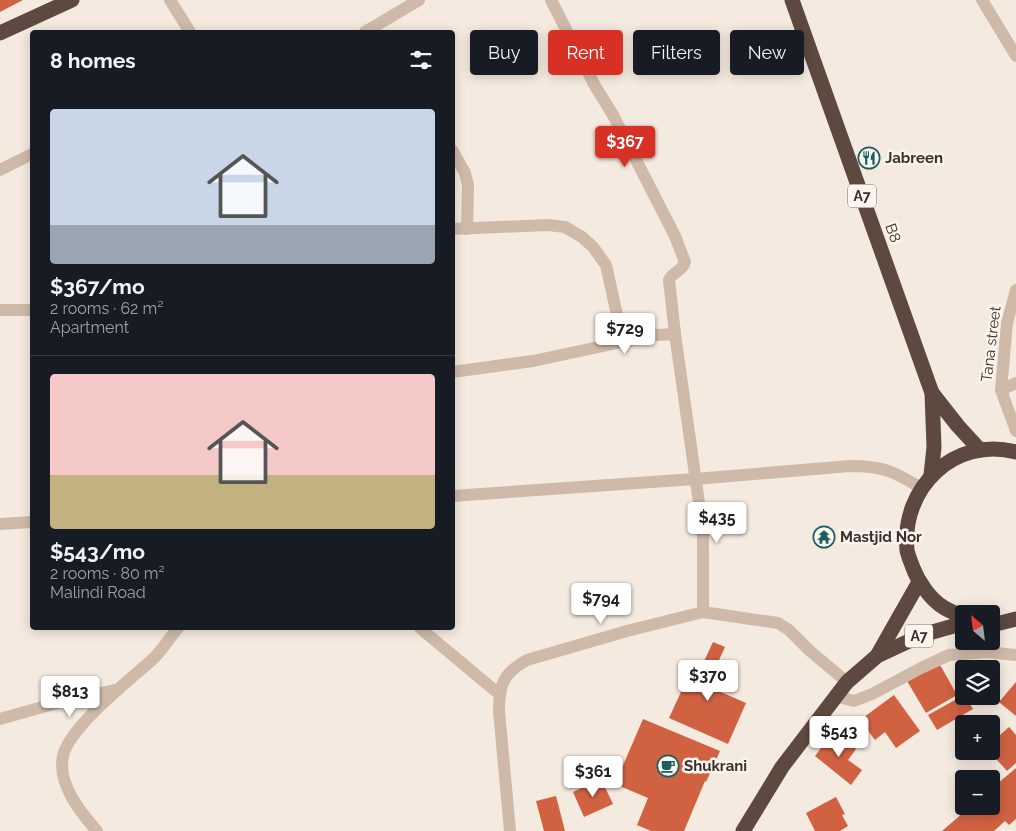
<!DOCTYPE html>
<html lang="en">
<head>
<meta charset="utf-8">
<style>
	:root { --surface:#171b24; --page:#20242c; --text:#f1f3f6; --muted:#9ea1a6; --line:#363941; --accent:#d93025 }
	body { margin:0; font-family:Raleway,sans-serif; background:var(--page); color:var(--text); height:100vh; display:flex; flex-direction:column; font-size:19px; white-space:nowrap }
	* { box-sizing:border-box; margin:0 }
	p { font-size:16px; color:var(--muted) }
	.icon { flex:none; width:28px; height:28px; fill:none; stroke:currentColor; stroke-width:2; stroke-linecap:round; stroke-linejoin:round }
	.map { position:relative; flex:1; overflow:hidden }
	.sheet { position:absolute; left:30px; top:30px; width:425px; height:600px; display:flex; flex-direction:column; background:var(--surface); border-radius:5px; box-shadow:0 2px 12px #0003 }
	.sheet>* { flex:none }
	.hud { position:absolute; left:470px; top:30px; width:470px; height:45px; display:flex; gap:10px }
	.needle { width:32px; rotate:332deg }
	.tools { position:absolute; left:955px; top:605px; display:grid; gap:10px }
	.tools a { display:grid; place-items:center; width:45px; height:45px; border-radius:5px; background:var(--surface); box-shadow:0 2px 12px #0003; font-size:25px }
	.price { position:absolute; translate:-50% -42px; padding:0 11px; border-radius:5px; background:#fff; color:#222; font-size:16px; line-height:32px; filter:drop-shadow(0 1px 2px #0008) }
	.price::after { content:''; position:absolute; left:50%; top:30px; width:15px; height:11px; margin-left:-8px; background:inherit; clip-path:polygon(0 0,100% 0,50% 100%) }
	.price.current { background:var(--accent); color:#fff }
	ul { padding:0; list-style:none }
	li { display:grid; align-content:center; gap:10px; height:265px; padding:0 20px }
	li+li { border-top:1px solid var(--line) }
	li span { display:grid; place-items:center; height:155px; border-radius:5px; color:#555 }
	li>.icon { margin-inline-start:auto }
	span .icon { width:90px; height:90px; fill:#fffc; stroke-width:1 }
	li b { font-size:21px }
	h2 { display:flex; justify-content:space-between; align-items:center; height:60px; padding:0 20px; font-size:21px }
	.tag { padding:0 18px; border-radius:5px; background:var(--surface); box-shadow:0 2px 12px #0003; font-size:18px; line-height:45px }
	.tag.current { background:var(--accent); color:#fff }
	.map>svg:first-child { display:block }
</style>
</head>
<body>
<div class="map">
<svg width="1016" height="831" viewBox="0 0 1016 831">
	<rect width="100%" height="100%" fill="#f5eadf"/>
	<g fill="#d06242">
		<path d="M0 0H23L0 12Z"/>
		<path d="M713 642 725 647 707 686 746 703 728 744 669 718 692 668 699 672Z"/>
		<path d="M939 663 957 695 926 713 907 681Z"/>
		<path d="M1016 682V716L999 702Z"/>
		<path d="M894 695 920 731 896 748 885 732 875 740 860 720Z"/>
		<path d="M964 695 973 709 937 730 928 715Z"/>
		<path d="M643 719 720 751 706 782 705 781 684 831H651L637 825 648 798 615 784Z"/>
		<path d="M1009 727 1016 735V763L1007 771 989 751H991V743Z"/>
		<path d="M834 731 856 749 848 760 862 770 851 785 815 756Z"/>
		<path d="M1016 768V819L1009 825 1005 821 994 831H942L971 806H991V789Z"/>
		<path d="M601 779 613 804 584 817 573 792Z"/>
		<path d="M556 796 565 831H544L536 801Z"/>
		<path d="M836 797 845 814 842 815 848 826 840 831H815L806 813Z"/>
	</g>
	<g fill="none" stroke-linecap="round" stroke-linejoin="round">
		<g stroke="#cfbaa9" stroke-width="12">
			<path d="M170 0 190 32"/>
			<path d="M551 0 595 86 613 115 675 236 685 262C683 271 672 272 669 280L675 334"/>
			<path d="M982 0 1016 56"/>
			<path d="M365 32 419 0"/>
			<path d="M452 150 465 173 468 185 467 229"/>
			<path d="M0 170 32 154"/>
			<path d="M452 229 548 225 565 227 582 237 593 247 606 265 623 342"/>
			<path d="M1016 290 1007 323 1001 390 1016 431"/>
			<path d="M0 310H32"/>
			<path d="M452 372 533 361 655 335 675 334 703 531V612"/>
			<path d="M1001 390 1016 383"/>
			<path d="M452 496 695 479 850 466C883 466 893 471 921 488"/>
			<path d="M0 524 32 522"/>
			<path d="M420 628 499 694"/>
			<path d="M835 696 854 701 872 694 923 667 949 655 987 652 1016 655"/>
			<path d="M0 719 57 703 119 689"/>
			<path d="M97 831C80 812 57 783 63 756 69 727 131 679 154 658 163 649 170 637 178 628"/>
			<path d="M510 831 499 711C499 685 503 673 527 660L627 631 703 612 778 623 789 630 810 651 847 682"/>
		</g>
		<g stroke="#5d4940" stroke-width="15">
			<path d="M792 0 932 393 934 447 931 475"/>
			<path d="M0 33 72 0"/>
			<path d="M932 393 958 426 980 450"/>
			<path d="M964 617C957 614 949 611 943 607 930 599 918 581 913 568 911 562 908 556 907 550 901 488 954 436 1016 452"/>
			<path d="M991 623H1000L1016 619"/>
			<path d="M877 656 919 582"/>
			<path d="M743 831 782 767 847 682 877 656 922 635 964 623"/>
		</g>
	</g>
	<defs>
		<g id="restaurant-ring" transform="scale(1.125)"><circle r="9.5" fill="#fcf5ed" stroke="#1b5f62" stroke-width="1.5"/><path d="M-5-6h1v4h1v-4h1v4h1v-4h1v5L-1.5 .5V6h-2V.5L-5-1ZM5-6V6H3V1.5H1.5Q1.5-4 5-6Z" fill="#1b5f62"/></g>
		<g id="temple-ring" transform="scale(1.125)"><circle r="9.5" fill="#fcf5ed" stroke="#1b5f62" stroke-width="1.5"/><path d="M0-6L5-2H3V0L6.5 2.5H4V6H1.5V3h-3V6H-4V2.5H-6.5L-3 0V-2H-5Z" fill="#1b5f62"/></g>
		<g id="cafe-ring" transform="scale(1.125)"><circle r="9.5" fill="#fcf5ed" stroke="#1b5f62" stroke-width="1.5"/><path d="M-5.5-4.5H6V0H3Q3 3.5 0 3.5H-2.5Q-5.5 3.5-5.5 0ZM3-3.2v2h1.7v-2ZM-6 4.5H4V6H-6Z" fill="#1b5f62"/></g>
	</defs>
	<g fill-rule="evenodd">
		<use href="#restaurant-ring" x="869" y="158"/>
		<use href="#temple-ring" x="824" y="537"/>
		<use href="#cafe-ring" x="668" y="766"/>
	</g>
	<g text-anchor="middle" stroke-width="5" stroke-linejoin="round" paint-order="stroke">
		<g fill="#fcf5ed" stroke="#766a64" stroke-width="1">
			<rect x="848" y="184.5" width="28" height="23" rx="4"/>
			<rect x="905" y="624.5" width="28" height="23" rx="4"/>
		</g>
		<g font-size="14" font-weight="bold" fill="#3c2f2a">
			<text x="862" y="201">A7</text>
			<text x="919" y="641">A7</text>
		</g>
		<g font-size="15" font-weight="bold" fill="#3c2f2a" stroke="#fcf5ed" text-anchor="start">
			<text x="885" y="163">Jabreen</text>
			<text x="840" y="542">Mastjid Nor</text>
			<text x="684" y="771">Shukrani</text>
		</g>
		<g font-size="15" fill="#3c2f2a" stroke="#fcf5ed">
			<text transform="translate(893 233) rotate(70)" y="5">B8</text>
			<text transform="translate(991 344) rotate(-83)" y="5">Tana street</text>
		</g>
	</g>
</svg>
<div class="tools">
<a><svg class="needle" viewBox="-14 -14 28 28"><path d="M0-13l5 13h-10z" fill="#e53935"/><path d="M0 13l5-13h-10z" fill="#9ea1a6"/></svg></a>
<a><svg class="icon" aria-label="layers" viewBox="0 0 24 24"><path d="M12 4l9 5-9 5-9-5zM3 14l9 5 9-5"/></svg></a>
<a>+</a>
<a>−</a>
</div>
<b class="price current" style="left:625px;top:168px">$367</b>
<b class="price" style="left:625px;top:355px">$729</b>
<b class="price" style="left:717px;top:544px">$435</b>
<b class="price" style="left:601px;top:625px">$794</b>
<b class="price" style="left:708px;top:702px">$370</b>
<b class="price" style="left:70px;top:718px">$813</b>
<b class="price" style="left:839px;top:758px">$543</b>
<b class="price" style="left:593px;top:798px">$361</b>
<div class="hud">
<a class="tag">Buy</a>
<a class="tag current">Rent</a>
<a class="tag">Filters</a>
<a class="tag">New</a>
</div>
<section class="sheet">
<h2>8 homes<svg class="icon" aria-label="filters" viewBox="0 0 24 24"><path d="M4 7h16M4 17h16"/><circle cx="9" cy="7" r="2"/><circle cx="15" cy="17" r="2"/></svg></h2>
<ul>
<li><span style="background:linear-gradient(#c9d6e8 75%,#9aa5b1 0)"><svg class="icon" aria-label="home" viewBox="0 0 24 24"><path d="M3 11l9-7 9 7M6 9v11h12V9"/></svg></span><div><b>$367/mo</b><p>2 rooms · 62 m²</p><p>Apartment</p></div></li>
<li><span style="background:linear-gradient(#f6c9c9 65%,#c2b280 0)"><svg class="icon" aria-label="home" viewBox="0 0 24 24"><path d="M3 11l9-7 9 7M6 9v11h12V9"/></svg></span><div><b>$543/mo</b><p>2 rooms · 80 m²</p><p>Malindi Road</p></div></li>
</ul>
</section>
</div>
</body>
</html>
